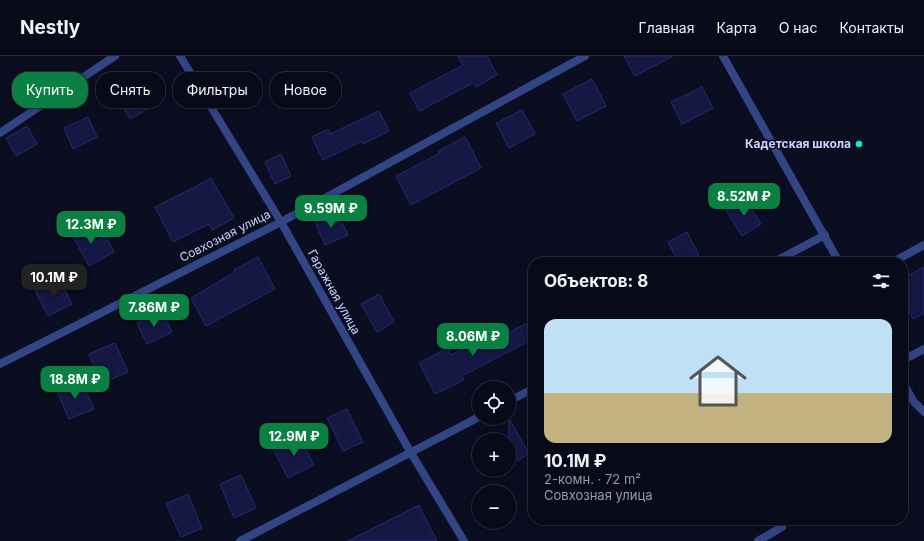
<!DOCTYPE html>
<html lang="ru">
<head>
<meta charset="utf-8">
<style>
	:root { --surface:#080a19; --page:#111322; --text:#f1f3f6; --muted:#989aa2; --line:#292b38; --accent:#0b8043 }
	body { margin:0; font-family:Inter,sans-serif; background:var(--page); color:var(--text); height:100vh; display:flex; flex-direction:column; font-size:15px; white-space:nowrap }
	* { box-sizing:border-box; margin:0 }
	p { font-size:13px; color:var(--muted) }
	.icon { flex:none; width:22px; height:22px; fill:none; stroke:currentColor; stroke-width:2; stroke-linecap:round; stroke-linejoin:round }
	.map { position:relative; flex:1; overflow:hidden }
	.sheet { position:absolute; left:528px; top:201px; width:380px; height:268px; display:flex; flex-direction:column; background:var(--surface); border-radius:16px; box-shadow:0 2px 10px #0003,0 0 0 1px var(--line) }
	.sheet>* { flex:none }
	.banner { position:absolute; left:12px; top:16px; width:380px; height:36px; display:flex; gap:8px }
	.fabs { position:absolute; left:472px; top:325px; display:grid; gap:8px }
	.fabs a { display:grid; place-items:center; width:44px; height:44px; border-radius:50%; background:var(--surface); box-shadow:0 2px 10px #0003,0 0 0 1px var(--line); font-size:20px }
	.price { position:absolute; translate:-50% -34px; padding:0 9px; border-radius:8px; background:var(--accent); color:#fff; font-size:13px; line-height:26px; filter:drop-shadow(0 1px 2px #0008) }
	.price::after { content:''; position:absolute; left:50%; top:24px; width:12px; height:9px; margin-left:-6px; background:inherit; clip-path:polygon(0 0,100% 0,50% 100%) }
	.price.current { background:#222; color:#fff }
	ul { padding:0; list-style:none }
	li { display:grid; align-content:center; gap:8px; height:212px; padding:0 16px }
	li span { display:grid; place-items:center; height:124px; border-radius:12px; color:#555 }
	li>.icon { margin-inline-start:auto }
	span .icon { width:72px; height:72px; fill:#fffc; stroke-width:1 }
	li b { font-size:17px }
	h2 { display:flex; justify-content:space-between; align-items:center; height:48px; padding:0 16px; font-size:17px }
	.tag { padding:0 14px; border-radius:16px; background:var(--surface); box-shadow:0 2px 10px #0003,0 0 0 1px var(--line); font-size:14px; line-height:36px }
	.tag.current { background:var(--accent); color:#fff }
	header { display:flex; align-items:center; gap:24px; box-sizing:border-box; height:56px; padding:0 20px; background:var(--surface); border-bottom:1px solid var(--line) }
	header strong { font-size:19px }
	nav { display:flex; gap:22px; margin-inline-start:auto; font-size:14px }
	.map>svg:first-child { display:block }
</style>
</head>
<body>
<header>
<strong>Nestly</strong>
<nav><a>Главная</a><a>Карта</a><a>О нас</a><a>Контакты</a></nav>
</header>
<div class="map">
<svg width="924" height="485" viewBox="0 0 924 485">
	<rect width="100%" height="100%" fill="#0b0d21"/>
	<g fill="#151843" stroke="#252b71">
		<path d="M458 0H487L497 19 476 31 473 27 419 55 410 37 463 9Z"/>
		<path d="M624 0H673L635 20Z"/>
		<path d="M143 18 159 47 130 63 114 35Z"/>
		<path d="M592 23 606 50 577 65 563 38Z"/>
		<path d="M702 31 713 52 682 68 671 46Z"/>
		<path d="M522 54 535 78 509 92 496 67Z"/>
		<path d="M379 55 389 75 363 88 362 85 323 104 312 81 328 73 330 78Z"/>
		<path d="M88 61 97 81 73 93 64 72Z"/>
		<path d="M27 70 37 88 16 100 6 82Z"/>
		<path d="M465 81 481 112 411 149 396 120 440 97 438 95Z"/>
		<path d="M281 98 291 120 275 128 265 106Z"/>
		<path d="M211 122 234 162 212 174 209 168 173 186 155 151 193 132Z"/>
		<path d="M745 142 761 168 742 180 726 154Z"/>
		<path d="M337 156 348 179 325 189 315 166Z"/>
		<path d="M84 168 95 186 106 180 114 196 89 210 70 175Z"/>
		<path d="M687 176 699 199 686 206H678L668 186Z"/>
		<path d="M258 201 275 233 206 270 191 242 235 216 234 214Z"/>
		<path d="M924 211V257L913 263 903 245V222Z"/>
		<path d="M59 223 72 248 48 260 35 235Z"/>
		<path d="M379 238 394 266 377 276 361 248Z"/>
		<path d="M162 255 172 276 147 288 137 267Z"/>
		<path d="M533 264V283L462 320 464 324 435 338 419 307 448 292 451 299 507 270 510 276Z"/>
		<path d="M115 287 128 316 102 327 89 298Z"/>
		<path d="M81 324 94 353 69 363 57 335Z"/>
		<path d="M347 353 363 386 343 395 327 362Z"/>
		<path d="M509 362 529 398 509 409Z"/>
		<path d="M299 380 314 409 288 422 273 393Z"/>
		<path d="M241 419 256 452 234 462 220 428Z"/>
		<path d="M188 438 202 472 181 481 166 448Z"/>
		<path d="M419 449 437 485H348Z"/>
	</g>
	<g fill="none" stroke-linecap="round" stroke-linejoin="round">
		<g stroke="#324584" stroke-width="8">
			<path d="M893 206 924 189"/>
			<path d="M903 304 924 293"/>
			<path d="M758 485 782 471"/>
		</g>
		<g stroke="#324584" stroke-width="8">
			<path d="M180 0 281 166 411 397 464 485"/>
			<path d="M723 0 839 206"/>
			<path d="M0 77 115 0"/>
			<path d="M774 206 825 179"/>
			<path d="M0 308 281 166 585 0"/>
			<path d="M903 327 914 346 924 356"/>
			<path d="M509 345 533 333"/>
			<path d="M240 485 479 361"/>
		</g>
	</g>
	<circle fill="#00f6cd" stroke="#0b0d21" stroke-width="1.5" cx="859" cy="88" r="4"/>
	<g text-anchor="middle" stroke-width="3" stroke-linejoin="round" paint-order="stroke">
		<g font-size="12" font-weight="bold" fill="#cbd3ff" stroke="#0b0d21" text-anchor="end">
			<text x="851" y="92">Кадетская школа</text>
		</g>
		<g font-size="12" fill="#cbd3ff" stroke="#0b0d21">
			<text transform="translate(225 180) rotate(-27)" y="4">Совхозная улица</text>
			<text transform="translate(334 236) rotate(61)" y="4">Гаражная улица</text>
		</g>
	</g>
</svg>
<div class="fabs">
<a><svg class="icon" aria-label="locate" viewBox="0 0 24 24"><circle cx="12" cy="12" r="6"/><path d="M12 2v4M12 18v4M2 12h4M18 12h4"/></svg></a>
<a>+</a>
<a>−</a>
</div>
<b class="price" style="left:744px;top:161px">8.52M ₽</b>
<b class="price" style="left:331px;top:173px">9.59M ₽</b>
<b class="price" style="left:91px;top:189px">12.3M ₽</b>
<b class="price current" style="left:54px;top:242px">10.1M ₽</b>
<b class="price" style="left:154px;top:272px">7.86M ₽</b>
<b class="price" style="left:473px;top:301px">8.06M ₽</b>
<b class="price" style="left:75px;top:344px">18.8M ₽</b>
<b class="price" style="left:294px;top:401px">12.9M ₽</b>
<div class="banner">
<a class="tag current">Купить</a>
<a class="tag">Снять</a>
<a class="tag">Фильтры</a>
<a class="tag">Новое</a>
</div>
<section class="sheet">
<h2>Объектов: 8<svg class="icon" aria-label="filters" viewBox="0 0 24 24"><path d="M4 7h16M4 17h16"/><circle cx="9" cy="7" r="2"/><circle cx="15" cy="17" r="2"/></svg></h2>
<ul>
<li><span style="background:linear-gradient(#bfe0f5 60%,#c2b280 0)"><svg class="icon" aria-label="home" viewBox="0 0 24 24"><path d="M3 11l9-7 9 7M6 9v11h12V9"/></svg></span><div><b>10.1M ₽</b><p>2-комн. · 72 m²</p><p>Совхозная улица</p></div></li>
</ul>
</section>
</div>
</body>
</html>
